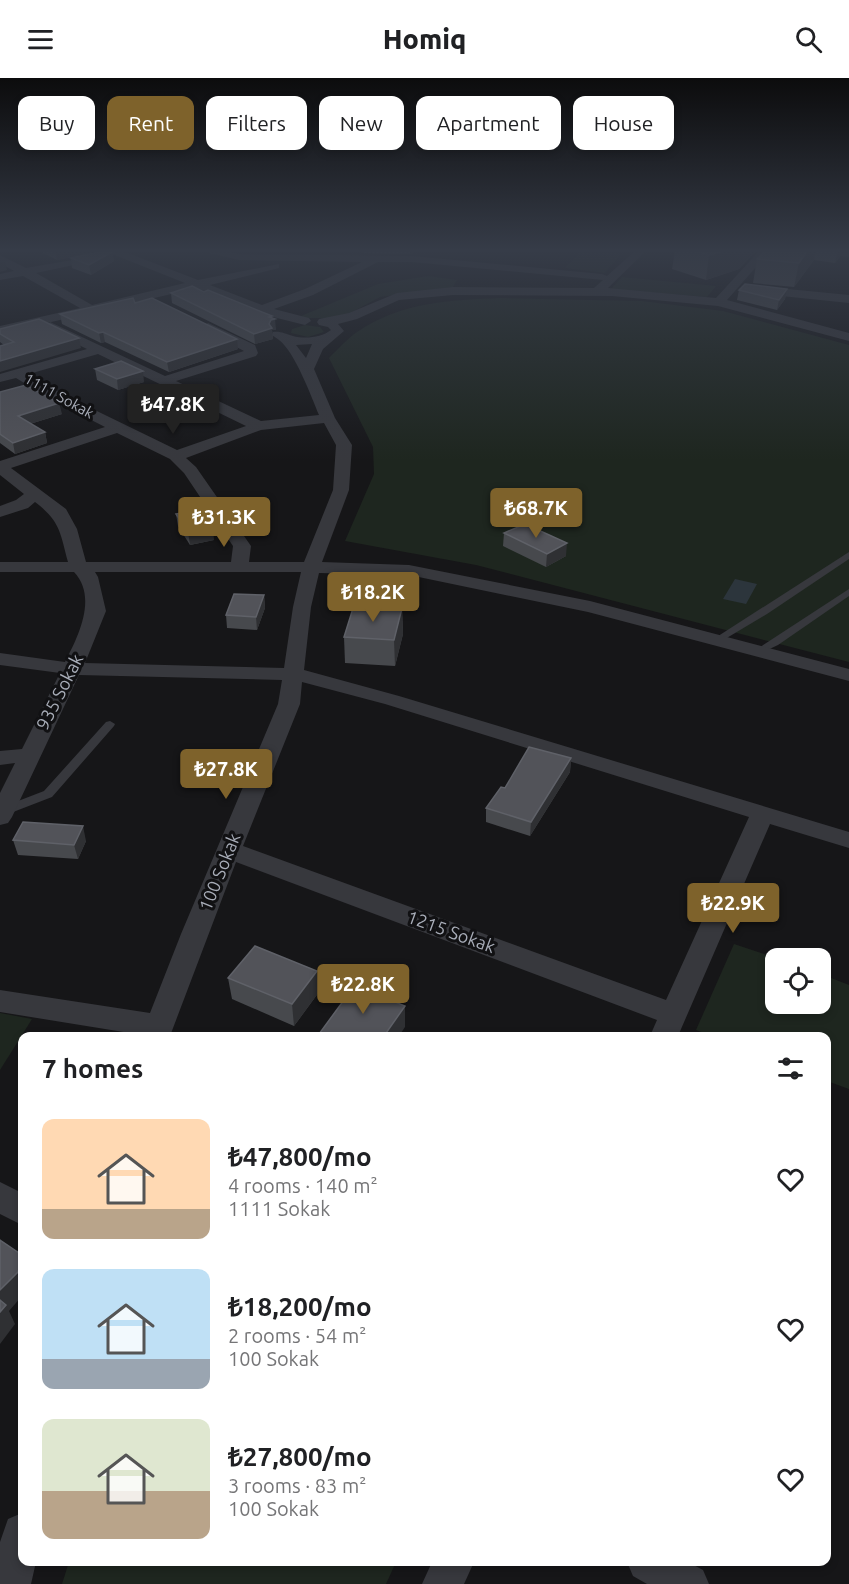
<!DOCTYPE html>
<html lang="en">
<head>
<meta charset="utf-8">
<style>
	:root { --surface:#fff; --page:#f6f6f6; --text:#202124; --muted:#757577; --accent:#7e622b }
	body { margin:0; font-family:Ubuntu,sans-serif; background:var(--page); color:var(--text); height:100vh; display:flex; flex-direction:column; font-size:22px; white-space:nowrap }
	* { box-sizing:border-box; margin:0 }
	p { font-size:20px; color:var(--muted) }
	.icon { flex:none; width:33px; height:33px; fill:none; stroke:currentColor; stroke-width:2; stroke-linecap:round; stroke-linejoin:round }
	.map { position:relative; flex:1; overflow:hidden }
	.sheet { position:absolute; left:18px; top:954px; width:813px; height:534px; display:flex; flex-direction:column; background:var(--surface); border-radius:12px; box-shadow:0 3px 9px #0003 }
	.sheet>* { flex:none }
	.hud { position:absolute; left:18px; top:18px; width:813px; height:54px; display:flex; gap:12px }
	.tools { position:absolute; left:765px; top:870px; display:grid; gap:12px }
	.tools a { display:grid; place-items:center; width:66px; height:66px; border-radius:12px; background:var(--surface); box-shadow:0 3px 9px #0003; font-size:30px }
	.price { position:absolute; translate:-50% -51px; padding:0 14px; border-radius:6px; background:var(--accent); color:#fff; font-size:20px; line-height:39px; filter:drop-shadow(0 2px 3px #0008) }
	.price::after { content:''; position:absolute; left:50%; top:36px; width:18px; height:14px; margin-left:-9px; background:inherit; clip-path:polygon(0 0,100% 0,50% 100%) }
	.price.current { background:#222; color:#fff }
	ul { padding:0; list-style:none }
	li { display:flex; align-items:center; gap:18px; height:150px; padding:0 24px }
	li span { display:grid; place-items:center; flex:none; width:168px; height:120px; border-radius:12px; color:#555 }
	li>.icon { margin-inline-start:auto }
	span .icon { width:72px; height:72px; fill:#fffc; stroke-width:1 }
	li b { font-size:26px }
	h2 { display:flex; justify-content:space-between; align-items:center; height:72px; padding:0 24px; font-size:26px }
	.tag { padding:0 21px; border-radius:12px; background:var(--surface); box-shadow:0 3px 9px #0003; font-size:21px; line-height:54px }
	.tag.current { background:var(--accent); color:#fff }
	header { display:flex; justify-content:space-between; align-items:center; height:78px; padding:0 24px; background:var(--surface); font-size:27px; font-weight:800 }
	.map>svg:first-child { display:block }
</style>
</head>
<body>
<header><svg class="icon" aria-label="menu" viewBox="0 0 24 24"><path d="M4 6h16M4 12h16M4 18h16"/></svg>Homiq<svg class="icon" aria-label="search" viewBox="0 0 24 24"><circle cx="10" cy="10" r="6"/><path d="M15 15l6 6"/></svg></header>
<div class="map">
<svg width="849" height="1506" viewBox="0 0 849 1506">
	<rect width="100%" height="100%" fill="#161618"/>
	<g fill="#1e261f">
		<path d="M582 172H584L621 176 605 195 565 190Z"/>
		<path d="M428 198 457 202 453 209 380 219 341 240H305L301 238 378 206Z"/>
		<path d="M622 199 716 208 707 219 611 211Z"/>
		<path d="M501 220 642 223 723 233 849 267V584L476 487 345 463 374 396 373 369 329 280C338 271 347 261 357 254 401 224 450 222 501 220Z"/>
		<path d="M305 247 320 249 324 254 308 259 291 255 292 251Z"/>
		<path d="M734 866 776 880V926H820L821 896 849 907V1011L827 1003 826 958H712L696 952Z"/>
		<path d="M0 935 32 941 0 992Z"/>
		<path d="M69 1484H396L386 1506H62Z"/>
	</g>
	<path fill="#2c353c" d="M735 501 757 506 746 526 723 521Z"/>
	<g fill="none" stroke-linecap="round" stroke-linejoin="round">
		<g fill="#37383d" fill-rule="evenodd">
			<path d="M849 474V481L767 536 720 564 717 565 712 562Z"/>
			<path d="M849 511V518L778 567 759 576 754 573Z"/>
			<path d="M110 643 115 646 114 648 52 719 8 736H0V730L44 713 106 644Z"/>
		</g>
		<g fill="#37383d" fill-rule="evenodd">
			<path d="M106 172H120L198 202 279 186V190L210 207 262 227 305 211 362 184 239 182 205 174 204 172H222L239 176 412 178 602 196 607 198 636 172H647L608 210 716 220 760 172H771L727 222 849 255V263L718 228 612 218 453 217 399 222 357 241 338 246 344 253 323 271 314 291 335 340 352 367 349 412 322 484 409 487 590 523 849 591V603L588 534 409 497 319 495 311 529 304 592 399 618 849 754V770L770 746 678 958H650L657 942 236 784 170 958H142V957L0 934V912L150 935 181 856 278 626 282 602 79 597 12 739 8 745 0 747V715L15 685 0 687V673L22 671 60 595 0 587V575L65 584C78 559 98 519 74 494H0V484H68C60 454 60 443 35 424L28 430 0 439V428L16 422 24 416 0 397V383L105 349 56 324 16 300 0 304V296L87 271 46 251 44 248 46 245 50 244 165 298 244 273 204 252 202 249 208 245 255 267 258 275 256 278 176 303 261 343 319 337C311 318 295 274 279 262 277 260 274 259 272 257L273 254C281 253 285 256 293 258 304 261 321 260 331 252L328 249 319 247 317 244 319 241 349 235 397 215 453 209 594 210 603 202 412 184H378L313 217 274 231 309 240 311 243 305 247 257 235 197 210 0 256V248L80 230 23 198 0 202V196L14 193 0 185V177L26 190 107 176V180L36 195 92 227 185 205 107 174ZM312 266 306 280 296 267ZM98 276 246 348 177 372 66 318 29 296ZM324 345 336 367 333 412 304 484H249L251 468 196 389 186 380 261 352ZM117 355 170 381 184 395 233 468 231 484H86L77 451 66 431 11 390ZM95 494H301L293 529 284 590 85 585 106 533 98 499ZM302 604 385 626 749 739 666 922 243 768 300 626Z"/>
			<path d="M812 172 849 173V179L817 175Z"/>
			<path d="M756 208 849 217V225L752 215 750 212Z"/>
			<path d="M0 1104 22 1115V1147L0 1136Z"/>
			<path d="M22 1435V1484H36L31 1506H0V1464L8 1441Z"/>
			<path d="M432 1484H474L464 1506H422Z"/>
			<path d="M627 1484H688L703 1492 709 1506H647L633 1498Z"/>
		</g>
	</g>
	<g fill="#47494d">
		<path d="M42 172H90L91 175 57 182 43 175Z"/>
		<path d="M355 172H424L410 176 363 175Z"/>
		<path d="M675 172H757L739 191 706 202 672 191Z"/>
		<path d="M766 172H841L839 180 835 185 814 182 794 209 753 205 757 181Z"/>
		<path d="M112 174 114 183 91 197 72 190 71 180Z"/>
		<path d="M787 211 785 221 777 232 737 222 739 212Z"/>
		<path d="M171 215 272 238 276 252H272L273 261 255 266 172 225Z"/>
		<path d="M135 225 238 271 169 294 105 264 101 265 62 246 60 236Z"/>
		<path d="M0 251 81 270 4 267 0 264Z"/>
		<path d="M95 291 144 304 118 312 97 302Z"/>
		<path d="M0 314 62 336 30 346 45 354 47 365 15 376 0 365Z"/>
		<path d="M176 436 214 462 190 467 178 448Z"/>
		<path d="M504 455 566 478 546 489 503 468Z"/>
		<path d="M264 517 265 530 257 552 227 550 226 537Z"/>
		<path d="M402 530 403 556 395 588 345 585 344 559Z"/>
		<path d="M571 680 570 694 530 758 486 744V730L505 710Z"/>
		<path d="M13 762 86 763 78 781 18 777Z"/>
		<path d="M228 900 319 914 294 948 232 921Z"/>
	</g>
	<g fill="#2f3033">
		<path d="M55 172H90L91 175 57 182Z"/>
		<path d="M410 172H424L410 176Z"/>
		<path d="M728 172H757L739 191 706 202 709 177Z"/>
		<path d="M808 172H816L814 182 794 209 799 185Z"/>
		<path d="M838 172H841L839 180 835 185Z"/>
		<path d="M112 174 114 183 91 197 89 187Z"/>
		<path d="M5 184 7 192 0 194V185Z"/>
		<path d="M787 211 785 221 777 232 779 222Z"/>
		<path d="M272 238V242L275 241 276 252H272L273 261 255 266 254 256 269 239Z"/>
		<path d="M103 254 105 264 101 265 99 255Z"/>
		<path d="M79 260 81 270 0 294V283Z"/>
		<path d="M237 261 238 271 169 294 167 284Z"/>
		<path d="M143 293 144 304 118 312 117 301Z"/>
		<path d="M59 325 62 336 20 349 18 338Z"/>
		<path d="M45 354 47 365 15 376 13 365Z"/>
		<path d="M213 449 214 462 190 467 188 454Z"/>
		<path d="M567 465 566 478 546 489 547 476Z"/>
		<path d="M264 517 265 530 257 552 256 539Z"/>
		<path d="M402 530 403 556 395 588 394 562Z"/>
		<path d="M571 680 570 694 530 758 531 744Z"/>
		<path d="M83 748 86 763 78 781 74 767Z"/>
		<path d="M317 893 319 914 294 948 292 926Z"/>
		<path d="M405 928V949L399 958H384Z"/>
		<path d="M19 1175 22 1182V1218L9 1233 15 1246 0 1266V1212Z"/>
	</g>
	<g fill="#525359" stroke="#5f6168" stroke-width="1.5">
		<path d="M108 172 112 174 89 187 71 180Z"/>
		<path d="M692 172H728L709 177Z"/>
		<path d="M766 172H808L799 185 757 181Z"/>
		<path d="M745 206 787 211 779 222 739 212Z"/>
		<path d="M192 208 204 214 208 212 272 238 269 239 275 241 271 242 269 246 272 250 254 256 171 215Z"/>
		<path d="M133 220 135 225 152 220 237 261 167 284 103 254 99 255 60 236Z"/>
		<path d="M39 241 79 260 0 283V268L14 264 0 256V251Z"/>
		<path d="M121 283 143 293 117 301 95 291Z"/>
		<path d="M26 307 59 325 18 338 45 354 13 365 0 356V314Z"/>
		<path d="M200 431 213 449 188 454 176 436Z"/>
		<path d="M525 446 567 465 547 476 504 455Z"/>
		<path d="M234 516 264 517 256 539 226 537Z"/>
		<path d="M354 527 402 530 394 562 344 559Z"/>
		<path d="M529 669 571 680 531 744 486 730 501 709 505 710Z"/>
		<path d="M23 744 83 748 74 767 13 762Z"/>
		<path d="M255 868 317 893 292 926 228 900Z"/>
		<path d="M355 907 405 928 384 958H326L319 956Z"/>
		<path d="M0 1162 19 1175 22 1183 18 1194 0 1212Z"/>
		<path d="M0 1222 6 1227 0 1234Z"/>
	</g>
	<linearGradient id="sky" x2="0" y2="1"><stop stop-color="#0c0c0d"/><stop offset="0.45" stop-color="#363c48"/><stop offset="1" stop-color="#363c48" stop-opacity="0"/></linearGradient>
	<rect width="849" height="383" fill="url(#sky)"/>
	<g text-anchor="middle" stroke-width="6" stroke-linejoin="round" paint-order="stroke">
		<g font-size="15" fill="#a8adb8" stroke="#111113">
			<text transform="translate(59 318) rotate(29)" y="5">1111 Sokak</text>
		</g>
		<g font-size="18" fill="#a8adb8" stroke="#111113">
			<text transform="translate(60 614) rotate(-63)" y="6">935 Sokak</text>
			<text transform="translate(220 794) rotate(-68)" y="6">100 Sokak</text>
			<text transform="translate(451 854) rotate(20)" y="6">1215 Sokak</text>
		</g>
	</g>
</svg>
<div class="tools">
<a><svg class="icon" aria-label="locate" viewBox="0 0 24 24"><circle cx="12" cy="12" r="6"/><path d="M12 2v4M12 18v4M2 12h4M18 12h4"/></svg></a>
</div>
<b class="price current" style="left:173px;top:357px">₺47.8K</b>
<b class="price" style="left:536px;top:461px">₺68.7K</b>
<b class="price" style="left:224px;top:470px">₺31.3K</b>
<b class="price" style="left:373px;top:545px">₺18.2K</b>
<b class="price" style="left:226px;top:722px">₺27.8K</b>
<b class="price" style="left:733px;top:856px">₺22.9K</b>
<b class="price" style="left:363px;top:937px">₺22.8K</b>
<div class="hud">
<a class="tag">Buy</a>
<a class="tag current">Rent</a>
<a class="tag">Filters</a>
<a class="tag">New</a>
<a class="tag">Apartment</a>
<a class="tag">House</a>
</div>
<section class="sheet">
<h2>7 homes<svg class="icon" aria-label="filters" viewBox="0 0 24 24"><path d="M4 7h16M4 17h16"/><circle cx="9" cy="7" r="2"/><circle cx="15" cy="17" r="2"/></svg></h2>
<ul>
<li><span style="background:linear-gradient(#ffd9b3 75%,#b9a48a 0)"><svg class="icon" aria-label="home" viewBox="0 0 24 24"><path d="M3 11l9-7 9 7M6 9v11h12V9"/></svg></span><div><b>₺47,800/mo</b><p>4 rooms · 140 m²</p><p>1111 Sokak</p></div><svg class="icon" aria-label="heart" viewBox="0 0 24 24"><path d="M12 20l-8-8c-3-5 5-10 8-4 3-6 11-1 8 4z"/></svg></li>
<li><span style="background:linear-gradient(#bfe0f5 75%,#9aa5b1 0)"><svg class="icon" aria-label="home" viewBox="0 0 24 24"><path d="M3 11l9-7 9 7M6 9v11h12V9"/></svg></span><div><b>₺18,200/mo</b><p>2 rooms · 54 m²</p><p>100 Sokak</p></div><svg class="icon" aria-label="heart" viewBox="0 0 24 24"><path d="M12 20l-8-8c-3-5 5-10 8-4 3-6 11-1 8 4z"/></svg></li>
<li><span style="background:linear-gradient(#dfe7d0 60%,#b9a48a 0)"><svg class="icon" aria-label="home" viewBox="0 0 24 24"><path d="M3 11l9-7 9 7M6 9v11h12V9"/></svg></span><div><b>₺27,800/mo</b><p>3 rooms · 83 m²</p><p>100 Sokak</p></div><svg class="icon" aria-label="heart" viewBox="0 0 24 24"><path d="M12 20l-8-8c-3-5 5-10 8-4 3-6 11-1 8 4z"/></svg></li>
</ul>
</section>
</div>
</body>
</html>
